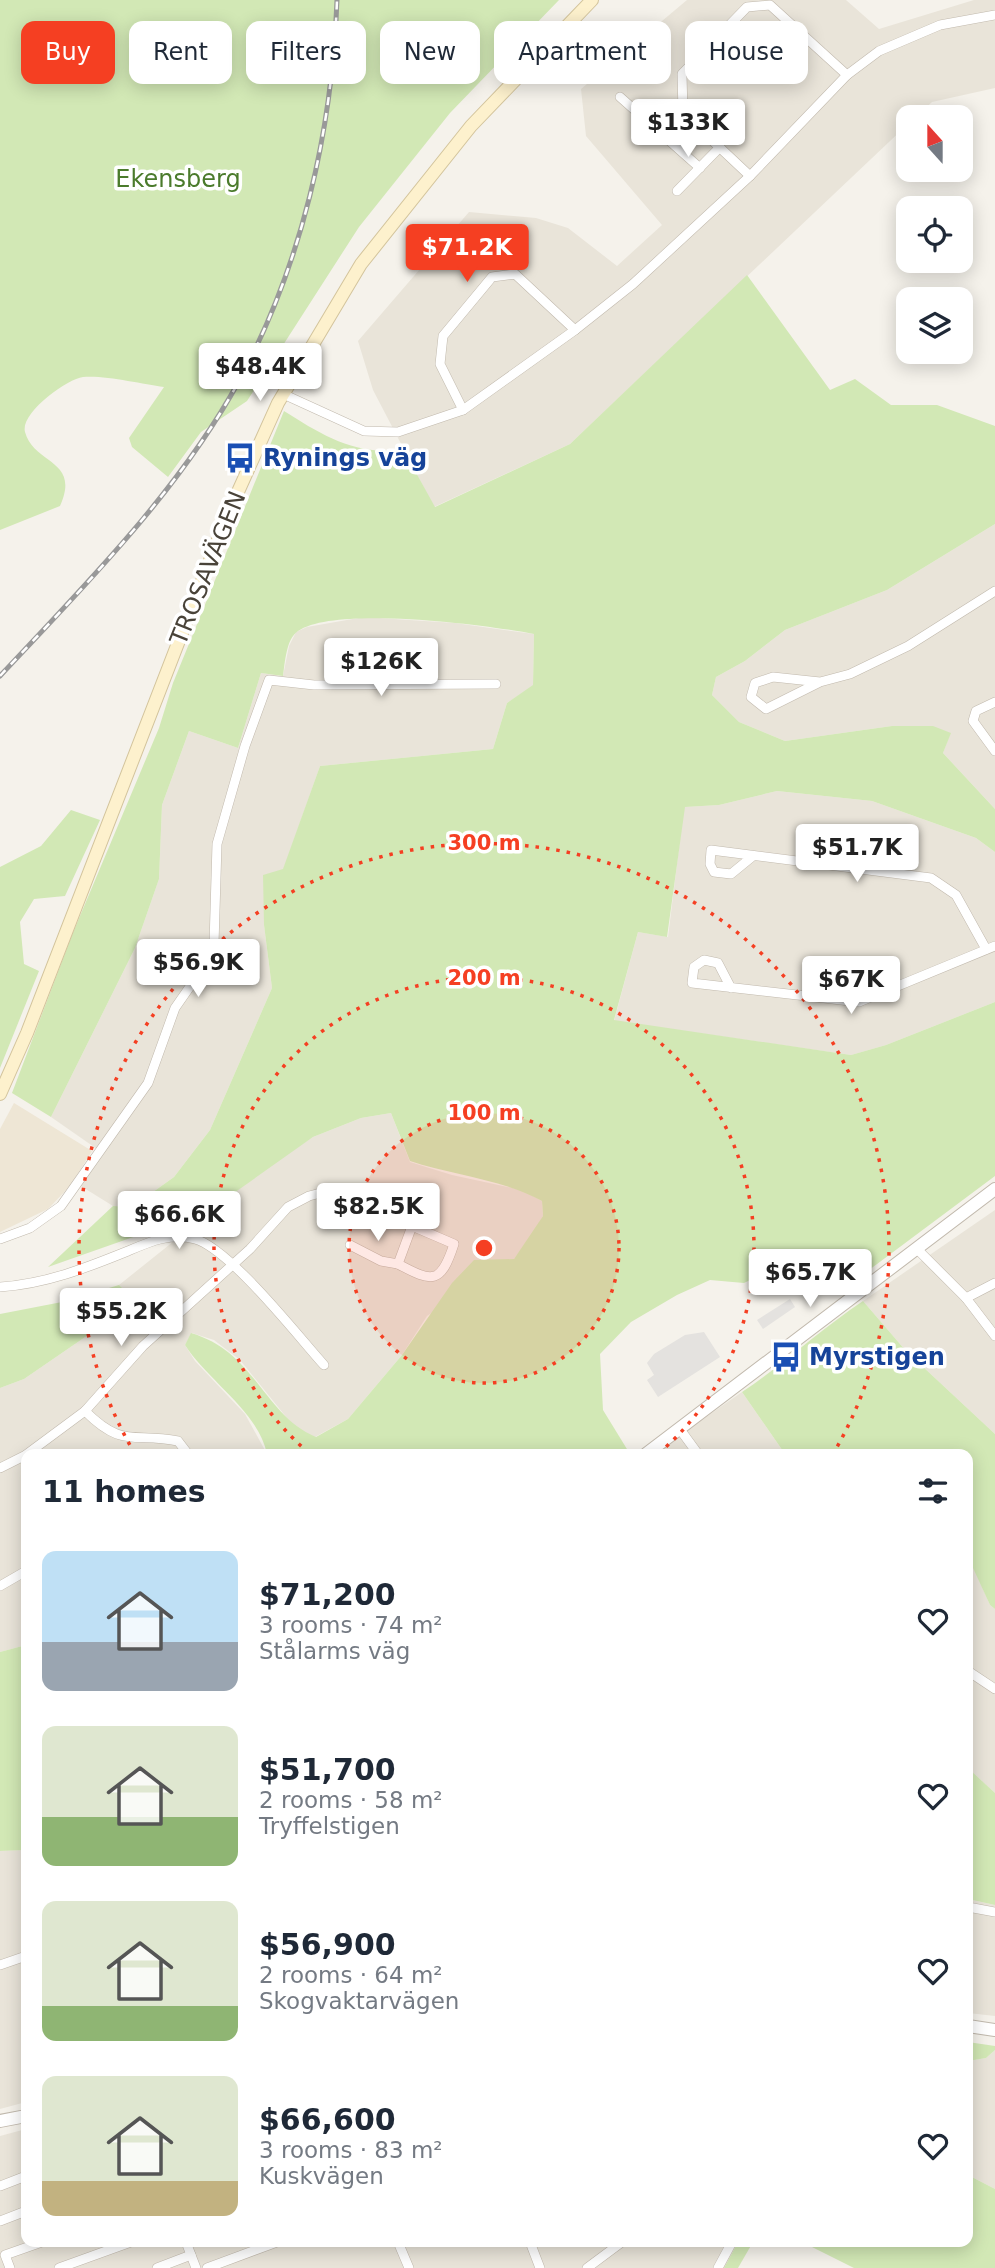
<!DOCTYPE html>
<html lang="en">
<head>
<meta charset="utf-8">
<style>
	:root { --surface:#fff; --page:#f2f2f3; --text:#1f2937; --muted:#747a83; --accent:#f53f22 }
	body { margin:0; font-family:"DejaVu Sans",sans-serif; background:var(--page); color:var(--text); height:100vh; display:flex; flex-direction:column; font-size:26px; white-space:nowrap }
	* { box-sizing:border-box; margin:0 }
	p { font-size:23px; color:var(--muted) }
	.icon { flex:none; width:38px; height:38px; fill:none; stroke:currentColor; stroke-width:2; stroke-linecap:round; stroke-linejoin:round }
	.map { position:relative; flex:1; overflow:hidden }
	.side { position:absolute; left:21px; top:1449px; width:952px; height:798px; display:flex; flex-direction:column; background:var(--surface); border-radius:14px; box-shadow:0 4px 18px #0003 }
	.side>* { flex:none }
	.top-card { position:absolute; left:21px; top:21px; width:954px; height:63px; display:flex; gap:14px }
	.needle { width:46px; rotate:339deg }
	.tools { position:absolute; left:896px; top:105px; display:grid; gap:14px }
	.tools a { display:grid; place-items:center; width:77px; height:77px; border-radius:14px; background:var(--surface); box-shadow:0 4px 18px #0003; font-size:35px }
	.price { position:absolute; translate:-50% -60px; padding:0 16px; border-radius:7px; background:#fff; color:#222; font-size:23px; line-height:46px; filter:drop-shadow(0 2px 4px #0008) }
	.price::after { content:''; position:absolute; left:50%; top:42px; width:21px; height:16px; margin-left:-10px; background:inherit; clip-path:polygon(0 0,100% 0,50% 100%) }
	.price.current { background:var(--accent); color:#fff }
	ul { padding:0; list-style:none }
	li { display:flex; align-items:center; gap:21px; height:175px; padding:0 21px }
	li span { display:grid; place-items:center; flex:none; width:196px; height:140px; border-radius:14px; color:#555 }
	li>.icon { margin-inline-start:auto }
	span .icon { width:84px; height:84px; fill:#fffc; stroke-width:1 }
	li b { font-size:30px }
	h2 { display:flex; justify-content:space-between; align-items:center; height:84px; padding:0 21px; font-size:30px }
	.chip { padding:0 24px; border-radius:14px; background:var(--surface); box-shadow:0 4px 18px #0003; font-size:24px; line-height:63px }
	.chip.current { background:var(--accent); color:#fff }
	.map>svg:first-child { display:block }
</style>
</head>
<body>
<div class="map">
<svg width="995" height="2268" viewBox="0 0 995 2268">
	<rect width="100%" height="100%" fill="#f5f2eb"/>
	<g fill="#e9e4d9">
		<path d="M687 0H846L879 29 974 0H995V88L932 102 916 117H908V124L570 444 434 507 373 390 358 341 469 212 536 218 568 228 617 266 662 225 586 136 581 89Z"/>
		<path d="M995 524V809L943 753 950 734 892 726 785 741 739 722 712 695 716 677 745 661 785 630 887 590Z"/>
		<path d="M364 617 455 623 534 634 533 686 507 703 493 749 320 766 264 925 272 988 210 1130 174 1177 132 1207 113 1206 76 1183 97 1149 51 1117 135 948 159 879 162 805 189 731 238 748 261 673 283 676 289 646 296 632 307 627Z"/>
		<path d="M777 791 872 801 976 838 995 852V1002L886 1045 851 1055 614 1021 638 932 668 937 684 807 719 805Z"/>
		<path d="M391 1113 410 1162 452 1175 522 1190 542 1201 543 1216 530 1238 514 1259 427 1316 402 1355 348 1419 315 1437 295 1428 240 1360 214 1340 192 1333 185 1345 195 1361 245 1414 267 1454H26V1645L0 1652V1388L24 1379 126 1309 136 1300 119 1285 268 1166 313 1137 361 1118Z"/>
		<path d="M995 1210V1434L906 1351 863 1301Z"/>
		<path d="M742 1392 785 1454H657L693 1426Z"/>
		<path d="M969 1557 990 1605 995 1609V1793L968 1768Z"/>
		<path d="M26 1850V2102L0 2109V1851Z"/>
		<path d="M968 1899 995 1905V2016L968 2013Z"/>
		<path d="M995 2050V2189L968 2175V2061L986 2058Z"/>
		<path d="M26 2129V2242H738L724 2268H0V2136Z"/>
	</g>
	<path fill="#eee6d5" d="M14 1103 92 1151 70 1186 48 1209 0 1232V1129Z"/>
	<g fill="#d2e8b5">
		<path d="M0 0H559L450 113 359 227 247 401 201 432 168 477 132 447 129 438 164 387C142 384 105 375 83 377 67 379 20 413 25 432 34 465 81 459 60 506L0 530Z"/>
		<path d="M747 275 830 390 855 379 891 405H937L995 426V524L887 590 785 630 745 661 716 677 712 695 739 722 785 741 892 726H933L951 733 943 753 995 809V852L976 838 872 801 777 791 719 805 685 807 667 937 638 932 614 1020 851 1055 886 1045 995 1002V1176L865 1273 843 1286 811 1250 744 1283 710 1280 677 1295 631 1322 600 1354 603 1410 630 1454H267C258 1411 208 1381 185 1345L191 1333C256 1352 263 1415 316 1437L348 1419 402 1355 452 1283 474 1260 514 1259 543 1216 542 1201C505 1180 452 1175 410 1161L391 1113 361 1118 313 1137 210 1210 48 1267 113 1206 132 1207 174 1177 210 1130 272 988 264 925 263 875 283 869 320 766 493 749 507 703 533 685 534 634C489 625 335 605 298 631 286 639 285 663 283 676L261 673 238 748 189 731 162 805 159 879 135 948 51 1117 12 1093 72 935 159 728 173 683 284 411C322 435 357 457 403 449L435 507 570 444Z"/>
		<path d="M71 810 100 820 65 896 34 899 20 922 24 964 39 971 0 1068V867L41 846Z"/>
		<path d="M119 1285 136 1301 126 1309 24 1379 0 1388V1314L62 1302Z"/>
		<path d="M863 1301 906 1351 995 1434V1609L990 1605 968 1557V1454H785L742 1392C784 1364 821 1329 863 1301Z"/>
		<path d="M26 1645V1850L0 1851V1652Z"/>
		<path d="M968 1768 995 1793V1905L968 1899Z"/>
		<path d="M968 2042 995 2046V2050L986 2058 968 2061Z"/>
		<path d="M968 2175 995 2189V2268H854L802 2242H968Z"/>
		<path d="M738 2242H753L738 2268H724Z"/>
	</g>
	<g fill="#e4e2df">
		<path d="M790 1299 795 1307 763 1329 757 1320Z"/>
		<path d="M704 1332 720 1357 658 1397 647 1380 654 1375 647 1363 654 1354 685 1335Z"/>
	</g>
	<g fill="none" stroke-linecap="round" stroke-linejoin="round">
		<g stroke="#c1b9ad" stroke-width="10">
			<g id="minor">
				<path d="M620 97 700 168"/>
				<path d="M750 176 683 113 682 74 747 7 770 5 847 75"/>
				<path d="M677 191 720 147"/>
				<path d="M283 394 364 431 398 432 463 410 575 330 633 284 750 176 847 75 879 51 940 25 995 15"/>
				<path d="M463 410 440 364 443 336 492 277 515 274 575 330"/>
				<path d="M820 682 773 677 755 683 751 697 766 709 820 682 850 674 908 646 995 591"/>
				<path d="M995 702 976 711 973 721 995 751"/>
				<path d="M753 856 731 874 714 872 710 864 711 850 931 878 956 895 986 949"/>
				<path d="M731 988 718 963 704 960 694 967 692 983 859 1002 995 946"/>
				<path d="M0 1239 30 1228 61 1206 148 1083 175 1008 205 965 214 944 217 844 245 746 269 680 314 685 496 684"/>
				<path d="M350 1245 381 1261 398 1264"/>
				<path d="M917 1249 966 1298 995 1336"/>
				<path d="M0 1287C46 1284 86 1268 128 1251 149 1242 171 1232 195 1239 230 1249 297 1335 324 1365"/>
				<path d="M966 1298 995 1283"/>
				<path d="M85 1411C123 1449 133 1432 178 1441L188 1454"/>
				<path d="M679 1428 698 1454"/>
				<path d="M27 1454 85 1411 143 1346 250 1249 288 1207 309 1196 332 1190 351 1191 375 1200 412 1226 454 1244C441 1284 433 1283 398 1264L412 1226"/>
				<path d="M0 1468 26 1455"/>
				<path d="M0 1586 26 1571"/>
				<path d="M968 1671 995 1689"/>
				<path d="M968 1907 995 1912"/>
				<path d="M0 1965 26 1956"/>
				<path d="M0 2186 26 2176"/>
				<path d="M0 2221 26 2211"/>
				<path d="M186 2242 196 2268"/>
				<path d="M398 2242 409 2268"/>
				<path d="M530 2242 540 2268"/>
				<path d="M10 2268 5 2255 42 2242"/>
				<path d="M59 2268 131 2242"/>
				<path d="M157 2268 191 2255"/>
				<path d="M207 2268 277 2242"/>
				<path d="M587 2268 622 2242"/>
				<path d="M718 2268 732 2242"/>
			</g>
		</g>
		<g stroke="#c1b9ad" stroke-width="14">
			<g id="tertiary">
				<path d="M646 1454 995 1189"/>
				<path d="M968 2026 995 2030"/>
				<path d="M0 2121 26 2116"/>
			</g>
		</g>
		<g stroke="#d3c49c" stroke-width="14">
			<path id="secondary" d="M0 1094 27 1033 228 514 278 403 361 264 471 126 592 0"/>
		</g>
		<use href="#minor" stroke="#fff" stroke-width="9"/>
		<use href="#tertiary" stroke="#fff" stroke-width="12"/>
		<use href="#secondary" stroke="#fdf1cd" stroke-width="12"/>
		<g stroke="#999" stroke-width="5">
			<path id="rail" d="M0 676C85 585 179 491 239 381 302 264 332 132 337 0"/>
		</g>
		<use href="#rail" stroke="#fff" stroke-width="2.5" stroke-dasharray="8" stroke-linecap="butt"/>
	</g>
	<circle cx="484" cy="1248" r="135" fill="#f53f22" fill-opacity=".12"/>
	<g fill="none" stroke="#f53f22" stroke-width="3.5" stroke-dasharray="3.5 7">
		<circle cx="484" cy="1248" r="135"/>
		<path d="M309 1453A270 270 0 1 1 659 1453"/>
		<path d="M135 1454A405 405 0 1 1 833 1454"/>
	</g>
	<defs>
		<g id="bus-bare" transform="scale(2.415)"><path d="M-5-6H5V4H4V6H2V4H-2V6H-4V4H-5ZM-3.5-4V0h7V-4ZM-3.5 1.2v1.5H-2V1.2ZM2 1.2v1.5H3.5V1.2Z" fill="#1a4fb4" stroke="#fff" stroke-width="2.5" paint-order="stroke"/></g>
	</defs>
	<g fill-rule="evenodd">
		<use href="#bus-bare" x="240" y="458"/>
		<use href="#bus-bare" x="786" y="1357"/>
	</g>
	<g text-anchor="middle" stroke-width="7" stroke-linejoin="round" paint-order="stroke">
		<g font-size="24" fill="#4b7b2c" stroke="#fff">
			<text x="178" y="187">Ekensberg</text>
		</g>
		<g font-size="24" font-weight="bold" fill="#164399" stroke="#fff" text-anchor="start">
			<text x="263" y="466">Rynings väg</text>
			<text x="809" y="1365">Myrstigen</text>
		</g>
		<g font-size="24" fill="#494339" stroke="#fff">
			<text transform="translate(208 568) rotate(-68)" y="8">TROSAVÄGEN</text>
		</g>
	</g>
	<circle cx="484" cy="1248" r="10" fill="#f53f22" stroke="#fff" stroke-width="3.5"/>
	<g font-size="21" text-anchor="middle" font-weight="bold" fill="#f53f22" stroke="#fff" stroke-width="7" stroke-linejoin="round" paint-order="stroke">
		<text x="484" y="850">300 m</text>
		<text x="484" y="985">200 m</text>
		<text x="484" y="1120">100 m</text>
	</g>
</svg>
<div class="tools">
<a><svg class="needle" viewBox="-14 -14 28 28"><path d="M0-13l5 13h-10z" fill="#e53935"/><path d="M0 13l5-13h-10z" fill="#747a83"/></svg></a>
<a><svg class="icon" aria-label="locate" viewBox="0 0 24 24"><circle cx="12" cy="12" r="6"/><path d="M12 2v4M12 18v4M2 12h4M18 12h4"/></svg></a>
<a><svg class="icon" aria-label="layers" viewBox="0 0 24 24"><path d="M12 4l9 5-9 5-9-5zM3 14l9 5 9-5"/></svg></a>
</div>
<b class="price" style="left:688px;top:159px">$133K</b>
<b class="price current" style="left:467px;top:284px">$71.2K</b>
<b class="price" style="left:260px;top:403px">$48.4K</b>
<b class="price" style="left:381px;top:698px">$126K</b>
<b class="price" style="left:857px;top:884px">$51.7K</b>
<b class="price" style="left:198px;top:999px">$56.9K</b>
<b class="price" style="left:851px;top:1016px">$67K</b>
<b class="price" style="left:378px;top:1243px">$82.5K</b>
<b class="price" style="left:179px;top:1251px">$66.6K</b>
<b class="price" style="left:810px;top:1309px">$65.7K</b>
<b class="price" style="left:121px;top:1348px">$55.2K</b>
<div class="top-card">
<a class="chip current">Buy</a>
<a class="chip">Rent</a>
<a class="chip">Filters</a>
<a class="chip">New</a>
<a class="chip">Apartment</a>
<a class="chip">House</a>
</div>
<section class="side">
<h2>11 homes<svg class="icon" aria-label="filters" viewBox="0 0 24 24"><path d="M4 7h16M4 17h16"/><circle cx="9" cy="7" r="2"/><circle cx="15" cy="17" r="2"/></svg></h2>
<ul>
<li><span style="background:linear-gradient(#bfe0f5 65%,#9aa5b1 0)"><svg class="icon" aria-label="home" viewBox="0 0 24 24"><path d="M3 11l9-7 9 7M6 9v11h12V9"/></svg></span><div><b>$71,200</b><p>3 rooms · 74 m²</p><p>Stålarms väg</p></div><svg class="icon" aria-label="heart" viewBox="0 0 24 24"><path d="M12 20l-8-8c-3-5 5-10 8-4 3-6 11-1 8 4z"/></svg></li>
<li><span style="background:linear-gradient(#dfe7d0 65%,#8fb573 0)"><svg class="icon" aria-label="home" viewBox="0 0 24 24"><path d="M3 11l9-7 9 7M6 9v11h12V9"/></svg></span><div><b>$51,700</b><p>2 rooms · 58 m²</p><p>Tryffelstigen</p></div><svg class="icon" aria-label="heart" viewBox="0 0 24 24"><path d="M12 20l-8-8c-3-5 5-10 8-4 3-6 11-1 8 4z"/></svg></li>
<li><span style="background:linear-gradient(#dfe7d0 75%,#8fb573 0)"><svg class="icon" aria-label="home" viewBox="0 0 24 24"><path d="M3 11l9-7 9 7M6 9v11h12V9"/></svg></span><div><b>$56,900</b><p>2 rooms · 64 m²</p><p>Skogvaktarvägen</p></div><svg class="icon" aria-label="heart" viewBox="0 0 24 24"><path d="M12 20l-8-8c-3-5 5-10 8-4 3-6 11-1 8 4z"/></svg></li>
<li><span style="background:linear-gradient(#dfe7d0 75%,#c2b280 0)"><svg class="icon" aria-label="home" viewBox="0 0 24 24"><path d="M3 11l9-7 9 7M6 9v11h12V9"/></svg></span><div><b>$66,600</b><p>3 rooms · 83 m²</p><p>Kuskvägen</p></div><svg class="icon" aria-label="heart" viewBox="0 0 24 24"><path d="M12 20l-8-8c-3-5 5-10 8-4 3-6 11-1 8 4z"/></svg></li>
</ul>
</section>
</div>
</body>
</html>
